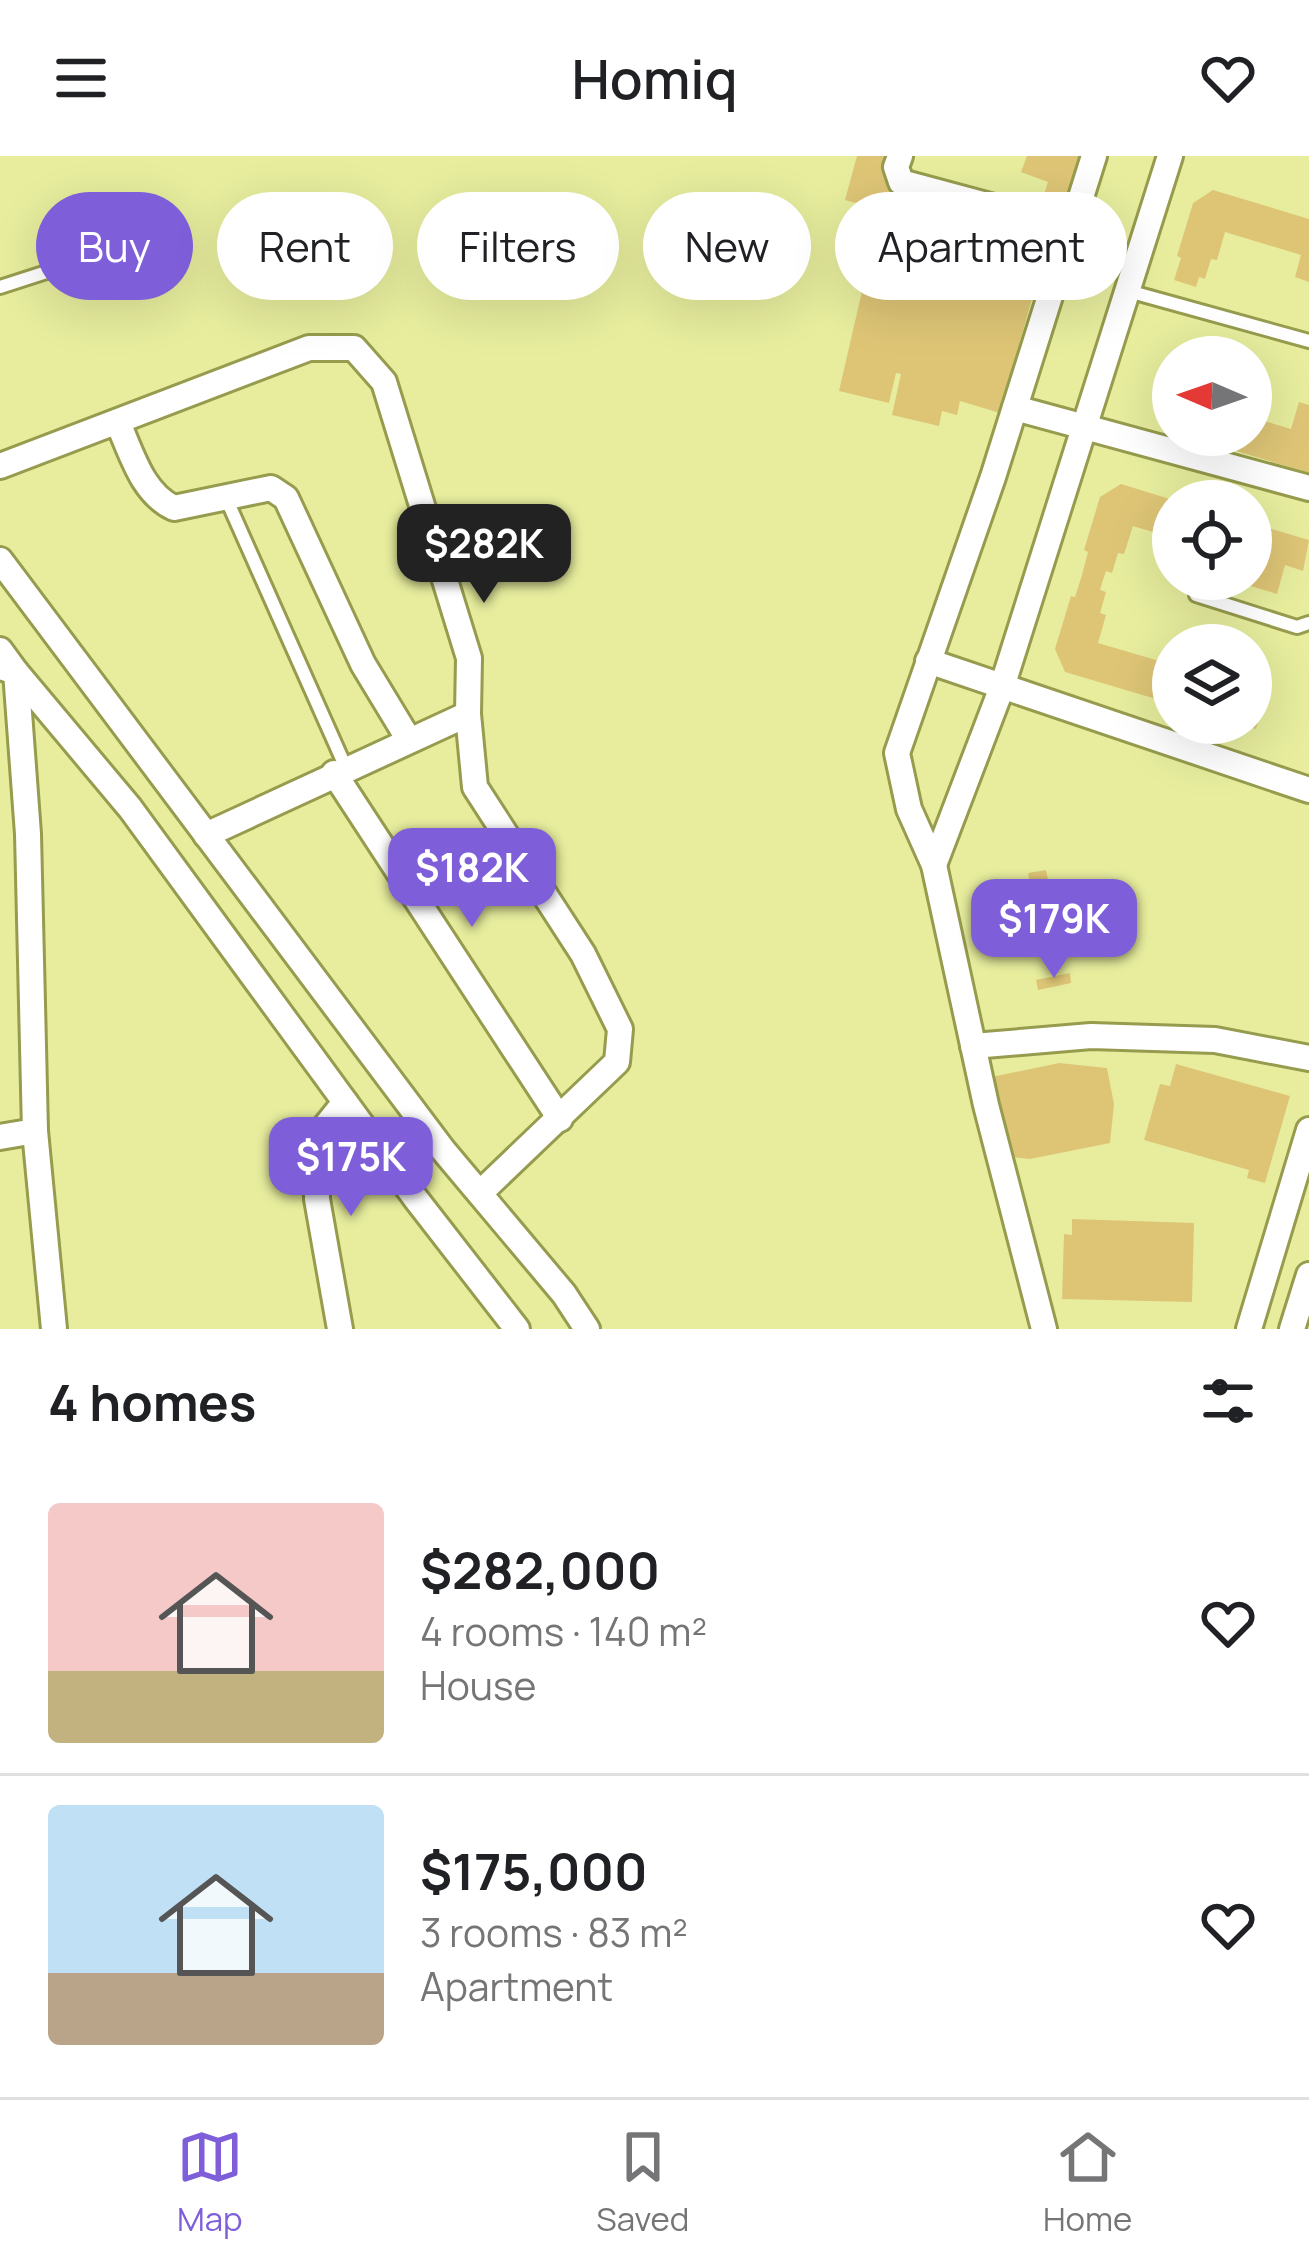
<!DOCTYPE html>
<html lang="en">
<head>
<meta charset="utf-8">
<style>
	:root { --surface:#fff; --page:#f2f2f2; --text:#202124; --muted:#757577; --line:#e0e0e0; --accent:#7f5ed9 }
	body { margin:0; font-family:Manrope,sans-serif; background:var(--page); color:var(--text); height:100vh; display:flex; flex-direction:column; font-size:45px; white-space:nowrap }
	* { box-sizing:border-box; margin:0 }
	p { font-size:39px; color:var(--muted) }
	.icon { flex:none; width:66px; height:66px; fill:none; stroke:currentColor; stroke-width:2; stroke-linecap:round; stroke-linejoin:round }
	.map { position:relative; height:1173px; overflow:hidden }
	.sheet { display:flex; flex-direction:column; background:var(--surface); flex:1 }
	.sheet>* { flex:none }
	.hud { position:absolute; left:36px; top:36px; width:1239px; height:108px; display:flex; gap:24px }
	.needle { width:78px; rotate:272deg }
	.tools { position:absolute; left:1152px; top:180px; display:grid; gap:24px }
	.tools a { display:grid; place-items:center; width:120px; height:120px; border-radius:50%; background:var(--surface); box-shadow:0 12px 48px #0002; font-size:60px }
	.price { position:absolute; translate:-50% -102px; padding:0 27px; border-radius:24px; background:var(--accent); color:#fff; font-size:39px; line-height:78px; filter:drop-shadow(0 3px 6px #0008) }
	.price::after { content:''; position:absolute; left:50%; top:72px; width:36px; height:27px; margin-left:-18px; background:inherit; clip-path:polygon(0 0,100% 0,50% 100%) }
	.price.current { background:#222; color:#fff }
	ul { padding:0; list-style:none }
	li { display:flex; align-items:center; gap:36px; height:300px; padding:0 48px }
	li+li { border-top:3px solid var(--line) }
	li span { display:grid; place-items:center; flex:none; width:336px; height:240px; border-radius:12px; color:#555 }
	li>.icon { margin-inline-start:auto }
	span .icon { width:144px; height:144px; fill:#fffc; stroke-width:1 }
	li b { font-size:51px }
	h2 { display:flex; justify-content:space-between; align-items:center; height:144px; padding:0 48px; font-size:51px }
	.pill { padding:0 42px; border-radius:54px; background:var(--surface); box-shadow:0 12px 48px #0002; font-size:42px; line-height:108px }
	.pill.current { background:var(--accent); color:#fff }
	header { display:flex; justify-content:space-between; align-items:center; height:156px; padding:0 48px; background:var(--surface); font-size:54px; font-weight:600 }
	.dock { display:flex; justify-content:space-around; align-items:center; height:168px; border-top:3px solid var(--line); background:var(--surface); font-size:33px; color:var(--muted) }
	.dock a { display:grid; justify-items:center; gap:6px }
	.dock .current { color:var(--accent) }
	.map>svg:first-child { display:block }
</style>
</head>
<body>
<header><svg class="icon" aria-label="menu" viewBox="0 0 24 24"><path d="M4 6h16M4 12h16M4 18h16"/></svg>Homiq<svg class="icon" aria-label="heart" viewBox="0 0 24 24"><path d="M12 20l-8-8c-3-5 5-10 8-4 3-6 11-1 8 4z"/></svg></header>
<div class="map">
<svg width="1309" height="1173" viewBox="0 0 1309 1173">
	<rect width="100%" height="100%" fill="#e7ed9d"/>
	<g fill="#dec576">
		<path d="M857 0H897L888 32 948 48 942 71 845 44Z"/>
		<path d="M1027 0H1091L1072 55 1042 45 1048 26 1021 16Z"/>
		<path d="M1213 34 1309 63V126L1295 121 1301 99 1225 76 1217 104 1211 103 1205 123 1199 121 1196 131 1174 124 1181 102 1177 100 1193 47Z"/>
		<path d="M903 66 1002 89 1001 95 1005 96 1008 85 1033 91 1031 101 1043 103 1000 257 960 245 957 259 942 255 939 270 892 259 901 218 896 217 889 247 839 235 875 79 912 88 914 81 900 78Z"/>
		<path d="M1198 182 1219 188 1216 197 1224 201H1192Z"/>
		<path d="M1299 246 1309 249V317L1187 280 1251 279V261L1291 273Z"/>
		<path d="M1121 328 1173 344V382L1133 370 1124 398 1118 397 1112 417 1106 415 1103 424 1100 434 1106 436 1100 457 1106 459 1098 487 1173 509V548L1065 516 1055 493 1071 440 1075 441 1082 419 1088 396 1084 394 1100 341Z"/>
		<path d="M1251 367 1309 384 1303 415 1285 409 1277 438 1231 424 1251 423Z"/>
		<path d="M1251 539 1265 543 1256 573 1240 568 1251 567Z"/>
		<path d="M1046 714 1052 744 1034 748 1028 717Z"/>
		<path d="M1070 817 1071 827 1038 834 1036 824Z"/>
		<path d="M1059 907 1107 912 1114 948 1110 987 1030 1003 994 999 977 924Z"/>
		<path d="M1176 908 1290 940 1265 1027 1247 1022 1249 1014 1144 984 1160 928 1170 930Z"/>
		<path d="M1072 1063 1194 1067 1192 1146 1062 1143 1064 1078 1072 1079Z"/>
	</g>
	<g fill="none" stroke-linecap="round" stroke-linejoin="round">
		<g stroke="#969b4d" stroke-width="18">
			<g id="lane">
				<path d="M0 131 121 92"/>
				<path d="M1128 135 1309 185"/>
				<path d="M226 342 346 612"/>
				<path d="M1196 439 1297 471 1309 467"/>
			</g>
		</g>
		<g stroke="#969b4d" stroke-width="30">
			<g id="street">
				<path d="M900 0 896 11 901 26 1072 72"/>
				<path d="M1015 252 1309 332"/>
				<path d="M118 267C132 298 142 337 174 352L271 332 286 342 363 508 409 584"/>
				<path d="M0 310 309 192H354L384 226 469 502 468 558 475 631 583 798 620 873 617 906 480 1037"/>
				<path d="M0 404 443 994 564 1138 587 1173"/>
				<path d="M0 494 16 516 28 678 35 975 54 1173"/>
				<path d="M928 505 1309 634"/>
				<path d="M0 511 16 516 130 652 416 1043 517 1173"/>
				<path d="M334 617 560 963"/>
				<path d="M206 679 468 558"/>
				<path d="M934 709 1002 531 1170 0"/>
				<path d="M973 890 1091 880 1215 884 1309 902"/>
				<path d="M0 981 35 975"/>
				<path d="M340 1173 317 1043 316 982 345 946"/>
				<path d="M1044 1173 986 949 934 709 909 653 897 597 993 321 1094 0"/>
				<path d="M1249 1173 1309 974"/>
				<path d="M1292 1173 1309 1119"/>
			</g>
		</g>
		<use href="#lane" stroke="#fff" stroke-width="12"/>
		<use href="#street" stroke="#fff" stroke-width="24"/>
	</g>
</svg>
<div class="tools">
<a><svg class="needle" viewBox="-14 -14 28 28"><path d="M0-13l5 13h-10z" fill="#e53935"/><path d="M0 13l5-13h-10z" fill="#757577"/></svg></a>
<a><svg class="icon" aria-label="locate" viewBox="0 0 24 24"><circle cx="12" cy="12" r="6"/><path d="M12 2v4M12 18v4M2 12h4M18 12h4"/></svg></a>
<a><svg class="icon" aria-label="layers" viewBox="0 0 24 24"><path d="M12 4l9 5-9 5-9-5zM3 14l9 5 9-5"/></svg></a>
</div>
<b class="price current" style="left:484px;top:450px">$282K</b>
<b class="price" style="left:472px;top:774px">$182K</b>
<b class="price" style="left:1054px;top:825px">$179K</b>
<b class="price" style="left:351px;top:1063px">$175K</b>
<div class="hud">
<a class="pill current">Buy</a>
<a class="pill">Rent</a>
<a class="pill">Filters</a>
<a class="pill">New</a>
<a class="pill">Apartment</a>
</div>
</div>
<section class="sheet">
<h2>4 homes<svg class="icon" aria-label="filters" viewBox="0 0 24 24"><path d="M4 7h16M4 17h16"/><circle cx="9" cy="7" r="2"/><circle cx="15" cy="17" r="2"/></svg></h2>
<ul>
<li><span style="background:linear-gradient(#f6c9c9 70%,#c2b280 0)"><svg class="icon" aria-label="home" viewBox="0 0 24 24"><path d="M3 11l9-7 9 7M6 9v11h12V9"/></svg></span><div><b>$282,000</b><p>4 rooms · 140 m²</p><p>House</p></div><svg class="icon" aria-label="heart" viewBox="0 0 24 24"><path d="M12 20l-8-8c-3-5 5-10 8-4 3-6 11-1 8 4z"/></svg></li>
<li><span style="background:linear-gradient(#bfe0f5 70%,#b9a48a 0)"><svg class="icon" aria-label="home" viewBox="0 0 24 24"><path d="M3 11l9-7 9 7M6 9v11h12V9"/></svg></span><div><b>$175,000</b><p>3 rooms · 83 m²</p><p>Apartment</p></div><svg class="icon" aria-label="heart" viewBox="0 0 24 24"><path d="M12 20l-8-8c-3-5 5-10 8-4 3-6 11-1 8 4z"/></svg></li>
</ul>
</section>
<nav class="dock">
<a class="current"><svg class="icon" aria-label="map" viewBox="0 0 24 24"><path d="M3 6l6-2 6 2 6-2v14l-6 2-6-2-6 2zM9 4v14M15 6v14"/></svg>Map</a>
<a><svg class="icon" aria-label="saved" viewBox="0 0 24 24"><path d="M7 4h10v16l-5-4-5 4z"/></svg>Saved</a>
<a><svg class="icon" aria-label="home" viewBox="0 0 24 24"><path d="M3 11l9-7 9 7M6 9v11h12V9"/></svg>Home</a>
</nav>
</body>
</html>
